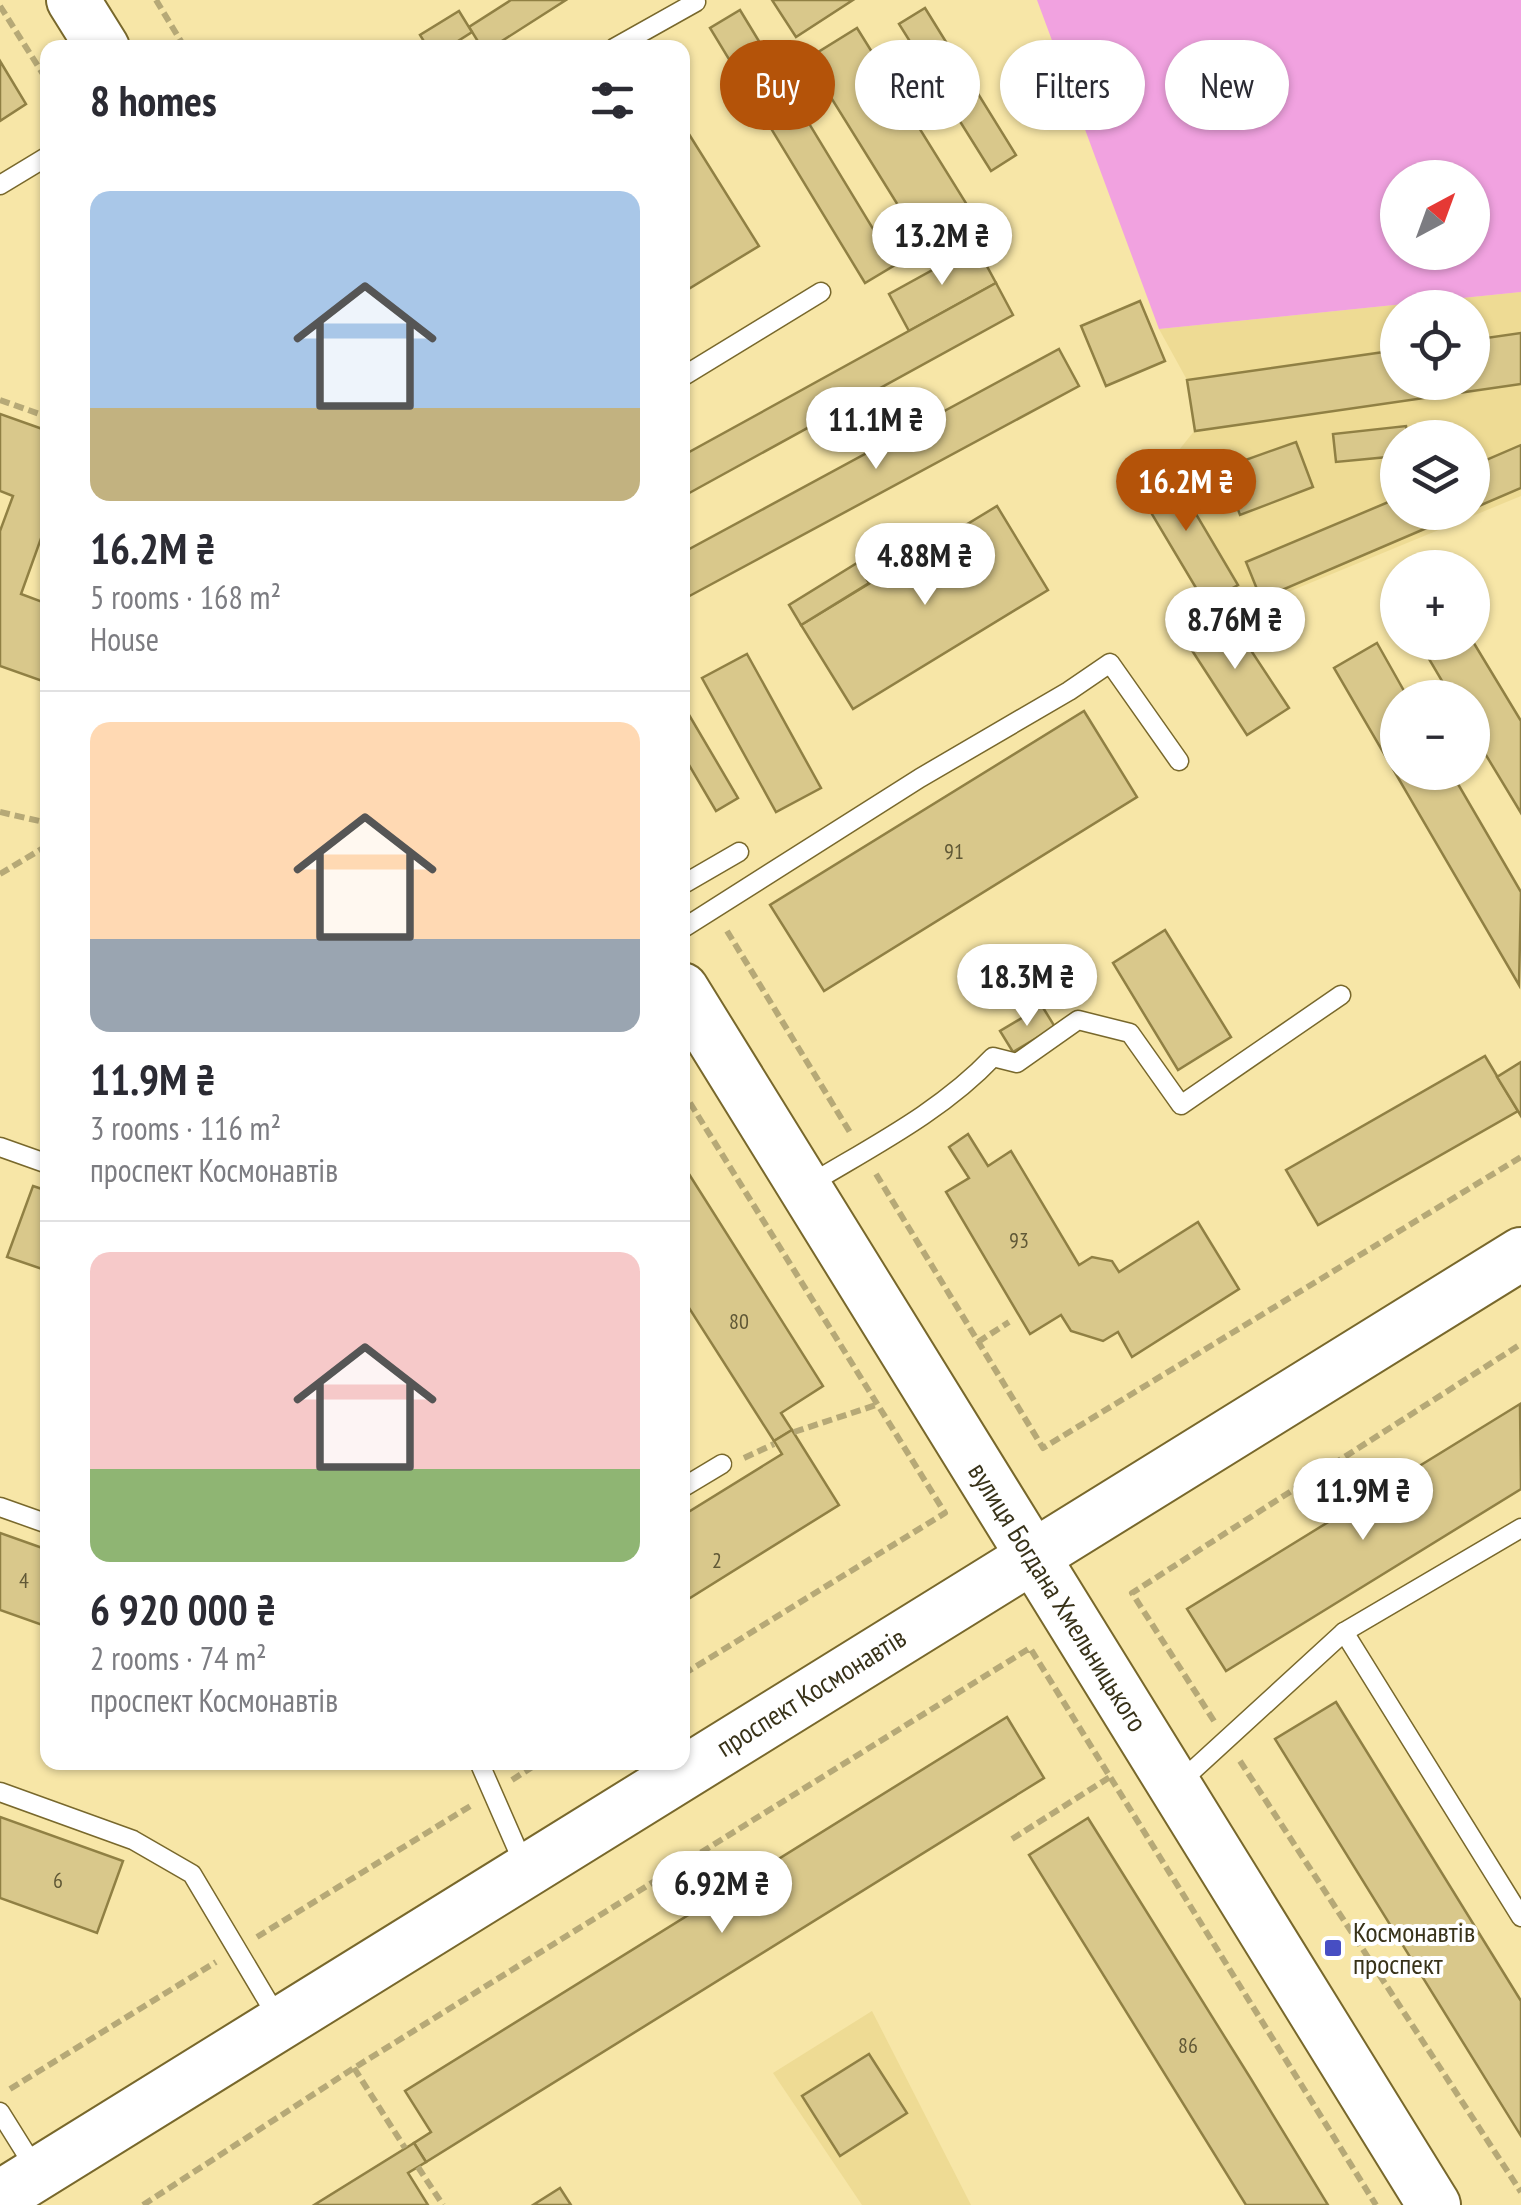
<!DOCTYPE html>
<html lang="en">
<head>
<meta charset="utf-8">
<style>
	:root { --surface:#fff; --page:#f2f2f3; --text:#2b2b33; --muted:#7c7c81; --line:#e1e1e2; --accent:#b45309 }
	body { margin:0; font-family:"PT Sans Narrow",sans-serif; background:var(--page); color:var(--text); height:100vh; display:flex; flex-direction:column; font-size:38px; white-space:nowrap }
	* { box-sizing:border-box; margin:0 }
	p { font-size:32px; color:var(--muted) }
	.icon { flex:none; width:55px; height:55px; fill:none; stroke:currentColor; stroke-width:2; stroke-linecap:round; stroke-linejoin:round }
	.map { position:relative; flex:1; overflow:hidden }
	.panel { position:absolute; left:40px; top:40px; width:650px; height:1730px; display:flex; flex-direction:column; background:var(--surface); border-radius:20px; box-shadow:0 2px 8px #0004 }
	.panel>* { flex:none }
	.guide { position:absolute; left:720px; top:40px; width:650px; height:90px; display:flex; gap:20px }
	.needle { width:65px; rotate:41deg }
	.buttons { position:absolute; left:1380px; top:160px; display:grid; gap:20px }
	.buttons a { display:grid; place-items:center; width:110px; height:110px; border-radius:50%; background:var(--surface); box-shadow:0 2px 8px #0004; font-size:50px }
	.price { position:absolute; translate:-50% -85px; padding:0 22px; border-radius:35px; background:#fff; color:#222; font-size:32px; line-height:65px; filter:drop-shadow(0 2px 5px #0008) }
	.price::after { content:''; position:absolute; left:50%; top:60px; width:30px; height:22px; margin-left:-15px; background:inherit; clip-path:polygon(0 0,100% 0,50% 100%) }
	.price.active { background:var(--accent); color:#fff }
	ul { padding:0; list-style:none }
	li { display:grid; align-content:center; gap:20px; height:530px; padding:0 50px }
	li+li { border-top:2px solid var(--line) }
	li span { display:grid; place-items:center; height:310px; border-radius:20px; color:#555 }
	li>.icon { margin-inline-start:auto }
	span .icon { width:180px; height:180px; fill:#fffc; stroke-width:1 }
	li b { font-size:42px }
	h2 { display:flex; justify-content:space-between; align-items:center; height:120px; padding:0 50px; font-size:42px }
	.chip { padding:0 35px; border-radius:45px; background:var(--surface); box-shadow:0 2px 8px #0004; font-size:35px; line-height:90px }
	.chip.active { background:var(--accent); color:#fff }
	.map>svg:first-child { display:block }
</style>
</head>
<body>
<div class="map">
<svg width="1521" height="2205" viewBox="0 0 1521 2205">
	<rect width="100%" height="100%" fill="#f7e6a7"/>
	<g fill="#eedb94" fill-rule="evenodd">
		<path d="M1521 292V496L1230 616 1134 484 1167 465 1195 430 1187 380 1159 329ZM1398 308H1472V382H1398ZM1398 438H1472V512H1398Z"/>
		<path d="M872 2011 971 2205H862L773 2073Z"/>
	</g>
	<path fill="#f1a2e0" fill-rule="evenodd" d="M1037 0H1521V292L1159 329ZM1398 178H1472V252H1398Z"/>
	<g fill="#d9c88b" stroke="#908044" stroke-width="2.5">
		<path d="M511 0H566L491 48H482L469 27Z"/>
		<path d="M772 0H853L796 37Z"/>
		<path d="M925 8 1016 155 991 171 899 24Z"/>
		<path d="M740 10 895 265 865 283 710 28Z"/>
		<path d="M459 11 472 32 447 48H428L420 35Z"/>
		<path d="M857 28 974 216 924 247 807 59Z"/>
		<path d="M0 61 26 104 0 121Z"/>
		<path d="M682 123 759 246 682 293Z"/>
		<path d="M976 246 996 283 909 331 889 294Z"/>
		<path d="M996 283 1013 315 682 497V456Z"/>
		<path d="M1140 301 1165 361 1106 386 1081 326Z"/>
		<path d="M1521 333V384L1195 431 1187 380 1398 350V382H1472V340Z"/>
		<path d="M1059 349 1079 386 682 600V553Z"/>
		<path d="M0 414 48 431V519L21 594 48 604V683L0 666V531L13 496 0 491Z"/>
		<path d="M1406 426 1408 438H1398V456L1336 462 1333 434Z"/>
		<path d="M1296 442 1313 487 1240 515 1223 468Z"/>
		<path d="M1521 445V488L1472 509V466Z"/>
		<path d="M1167 465 1238 585 1205 603 1134 484Z"/>
		<path d="M1398 498V512H1464L1261 599 1246 562Z"/>
		<path d="M997 506 1048 590 853 709 801 625Z"/>
		<path d="M857 563 869 583 801 625 789 605Z"/>
		<path d="M1223 608 1289 708 1247 735 1182 635Z"/>
		<path d="M1472 640 1521 721V813L1472 732V698H1452L1419 642Z"/>
		<path d="M1377 643 1408 698H1398V772H1451L1521 892 1519 985 1334 668Z"/>
		<path d="M747 654 821 788 776 812 702 678Z"/>
		<path d="M682 703 738 798 716 811 682 753Z"/>
		<path d="M1084 711 1137 797 824 991 770 905Z"/>
		<path d="M1165 930 1231 1037 1178 1070 1113 963Z"/>
		<path d="M1042 1006 1055 1027 1013 1052 1000 1031Z"/>
		<path d="M1485 1056 1518 1111 1318 1225 1286 1170Z"/>
		<path d="M1521 1062V1116L1497 1077Z"/>
		<path d="M968 1134 988 1166 1011 1151 1079 1265 1092 1257 1112 1261 1119 1272 1198 1222 1239 1289 1132 1357 1118 1332 1103 1341 1071 1331 1061 1315 1030 1334 946 1192 969 1178 949 1147Z"/>
		<path d="M682 1163 823 1386 781 1413 792 1430 774 1441 682 1297Z"/>
		<path d="M33 1186 48 1191V1271L7 1257Z"/>
		<path d="M1520 1404 1521 1489 1226 1671 1187 1609Z"/>
		<path d="M792 1430 839 1505 682 1603V1516L782 1454 774 1441Z"/>
		<path d="M0 1533 48 1550V1627L0 1610Z"/>
		<path d="M1336 1702 1521 2001V2136L1275 1739Z"/>
		<path d="M1007 1717 1044 1778 426 2162 414 2143 431 2132 405 2091Z"/>
		<path d="M0 1817 123 1861 97 1933 0 1898Z"/>
		<path d="M1088 1818 1251 2079 1328 2205H1246L1029 1855Z"/>
		<path d="M869 2054 907 2113 840 2156 802 2096Z"/>
		<path d="M414 2143 426 2162 408 2173 428 2205H314Z"/>
		<path d="M560 2188 571 2205H533Z"/>
	</g>
	<g fill="none" stroke-linecap="round" stroke-linejoin="round">
		<g stroke="#78682c" stroke-width="21">
			<g id="lane">
				<path d="M614 48 696 2"/>
				<path d="M0 185 48 156"/>
				<path d="M682 377 821 292"/>
				<path d="M682 885 739 852"/>
				<path d="M682 929 920 778 1069 691 1110 663 1179 761"/>
				<path d="M0 1147 48 1164"/>
				<path d="M810 1184C873 1146 942 1111 993 1057L1017 1063 1078 1020 1130 1033 1181 1105 1341 995"/>
				<path d="M682 1488 722 1464"/>
				<path d="M0 1507 48 1524"/>
				<path d="M1344 1632 1521 1917"/>
				<path d="M479 1762 525 1867"/>
				<path d="M1179 1783 1344 1632 1521 1528"/>
				<path d="M0 1792 133 1840 192 1874 279 2020"/>
				<path d="M0 2112 35 2168"/>
			</g>
		</g>
		<g stroke="#78682c" stroke-width="56">
			<g id="secondary">
				<path d="M73 0 103 48"/>
				<path d="M682 989 1434 2205"/>
				<path d="M0 2197 1521 1254"/>
			</g>
		</g>
		<g stroke="#b6a977" stroke-width="6" stroke-dasharray="10 5" stroke-linecap="butt">
			<path d="M156 0 185 48"/>
			<path d="M0 6 48 82"/>
			<path d="M0 400 48 417"/>
			<path d="M0 812 48 823"/>
			<path d="M0 874 48 845"/>
			<path d="M727 931 851 1134"/>
			<path d="M682 1090 945 1513 682 1675"/>
			<path d="M876 1174 1043 1448 1521 1157"/>
			<path d="M978 1342 1009 1322"/>
			<path d="M794 1432 876 1405"/>
			<path d="M744 1458 774 1444"/>
			<path d="M1214 1721 1132 1593 1521 1344"/>
			<path d="M1240 1761 1521 2192"/>
			<path d="M512 1780 540 1762"/>
			<path d="M1012 1839 1110 1777"/>
			<path d="M257 1937 472 1805"/>
			<path d="M354 2068 405 2148"/>
			<path d="M10 2089 216 1962"/>
			<path d="M418 2167 443 2205"/>
			<path d="M143 2205 354 2068 1030 1648 1376 2205"/>
		</g>
		<use href="#lane" stroke="#fff" stroke-width="18"/>
		<use href="#secondary" stroke="#fff" stroke-width="52"/>
	</g>
	<rect fill="#474ec3" stroke="#fff" stroke-width="4" x="1323" y="1938" width="20" height="20" rx="5"/>
	<g text-anchor="middle" stroke-width="8" stroke-linejoin="round" paint-order="stroke">
		<g font-size="22" fill="#605836">
			<text x="954" y="859">91</text>
			<text x="1019" y="1248">93</text>
			<text x="739" y="1329">80</text>
			<text x="717" y="1568">2</text>
			<text x="24" y="1588">4</text>
			<text x="58" y="1888">6</text>
			<text x="1188" y="2053">86</text>
		</g>
		<g font-size="28" fill="#383219" stroke="#fff">
			<text transform="translate(1058 1597) rotate(58)" y="10">вулиця Богдана Хмельницького</text>
			<text transform="translate(811 1692) rotate(-32)" y="10">проспект Космонавтів</text>
		</g>
		<g font-size="28" fill="#383219" stroke="#fff" text-anchor="start">
			<text x="1353" y="1942">Космонавтів<tspan x="1353" dy="32">проспект</tspan></text>
		</g>
	</g>
</svg>
<div class="buttons">
<a><svg class="needle" viewBox="-14 -14 28 28"><path d="M0-13l5 13h-10z" fill="#e53935"/><path d="M0 13l5-13h-10z" fill="#7c7c81"/></svg></a>
<a><svg class="icon" aria-label="locate" viewBox="0 0 24 24"><circle cx="12" cy="12" r="6"/><path d="M12 2v4M12 18v4M2 12h4M18 12h4"/></svg></a>
<a><svg class="icon" aria-label="layers" viewBox="0 0 24 24"><path d="M12 4l9 5-9 5-9-5zM3 14l9 5 9-5"/></svg></a>
<a>+</a>
<a>−</a>
</div>
<b class="price" style="left:942px;top:288px">13.2M ₴</b>
<b class="price" style="left:876px;top:472px">11.1M ₴</b>
<b class="price active" style="left:1186px;top:534px">16.2M ₴</b>
<b class="price" style="left:925px;top:608px">4.88M ₴</b>
<b class="price" style="left:1235px;top:672px">8.76M ₴</b>
<b class="price" style="left:1027px;top:1029px">18.3M ₴</b>
<b class="price" style="left:1363px;top:1543px">11.9M ₴</b>
<b class="price" style="left:722px;top:1936px">6.92M ₴</b>
<div class="guide">
<a class="chip active">Buy</a>
<a class="chip">Rent</a>
<a class="chip">Filters</a>
<a class="chip">New</a>
</div>
<section class="panel">
<h2>8 homes<svg class="icon" aria-label="filters" viewBox="0 0 24 24"><path d="M4 7h16M4 17h16"/><circle cx="9" cy="7" r="2"/><circle cx="15" cy="17" r="2"/></svg></h2>
<ul>
<li><span style="background:linear-gradient(#a9c7e8 70%,#c2b280 0)"><svg class="icon" aria-label="home" viewBox="0 0 24 24"><path d="M3 11l9-7 9 7M6 9v11h12V9"/></svg></span><div><b>16.2M ₴</b><p>5 rooms · 168 m²</p><p>House</p></div></li>
<li><span style="background:linear-gradient(#ffd9b3 70%,#9aa5b1 0)"><svg class="icon" aria-label="home" viewBox="0 0 24 24"><path d="M3 11l9-7 9 7M6 9v11h12V9"/></svg></span><div><b>11.9M ₴</b><p>3 rooms · 116 m²</p><p>проспект Космонавтів</p></div></li>
<li><span style="background:linear-gradient(#f6c9c9 70%,#8fb573 0)"><svg class="icon" aria-label="home" viewBox="0 0 24 24"><path d="M3 11l9-7 9 7M6 9v11h12V9"/></svg></span><div><b>6 920 000 ₴</b><p>2 rooms · 74 m²</p><p>проспект Космонавтів</p></div></li>
</ul>
</section>
</div>
</body>
</html>
